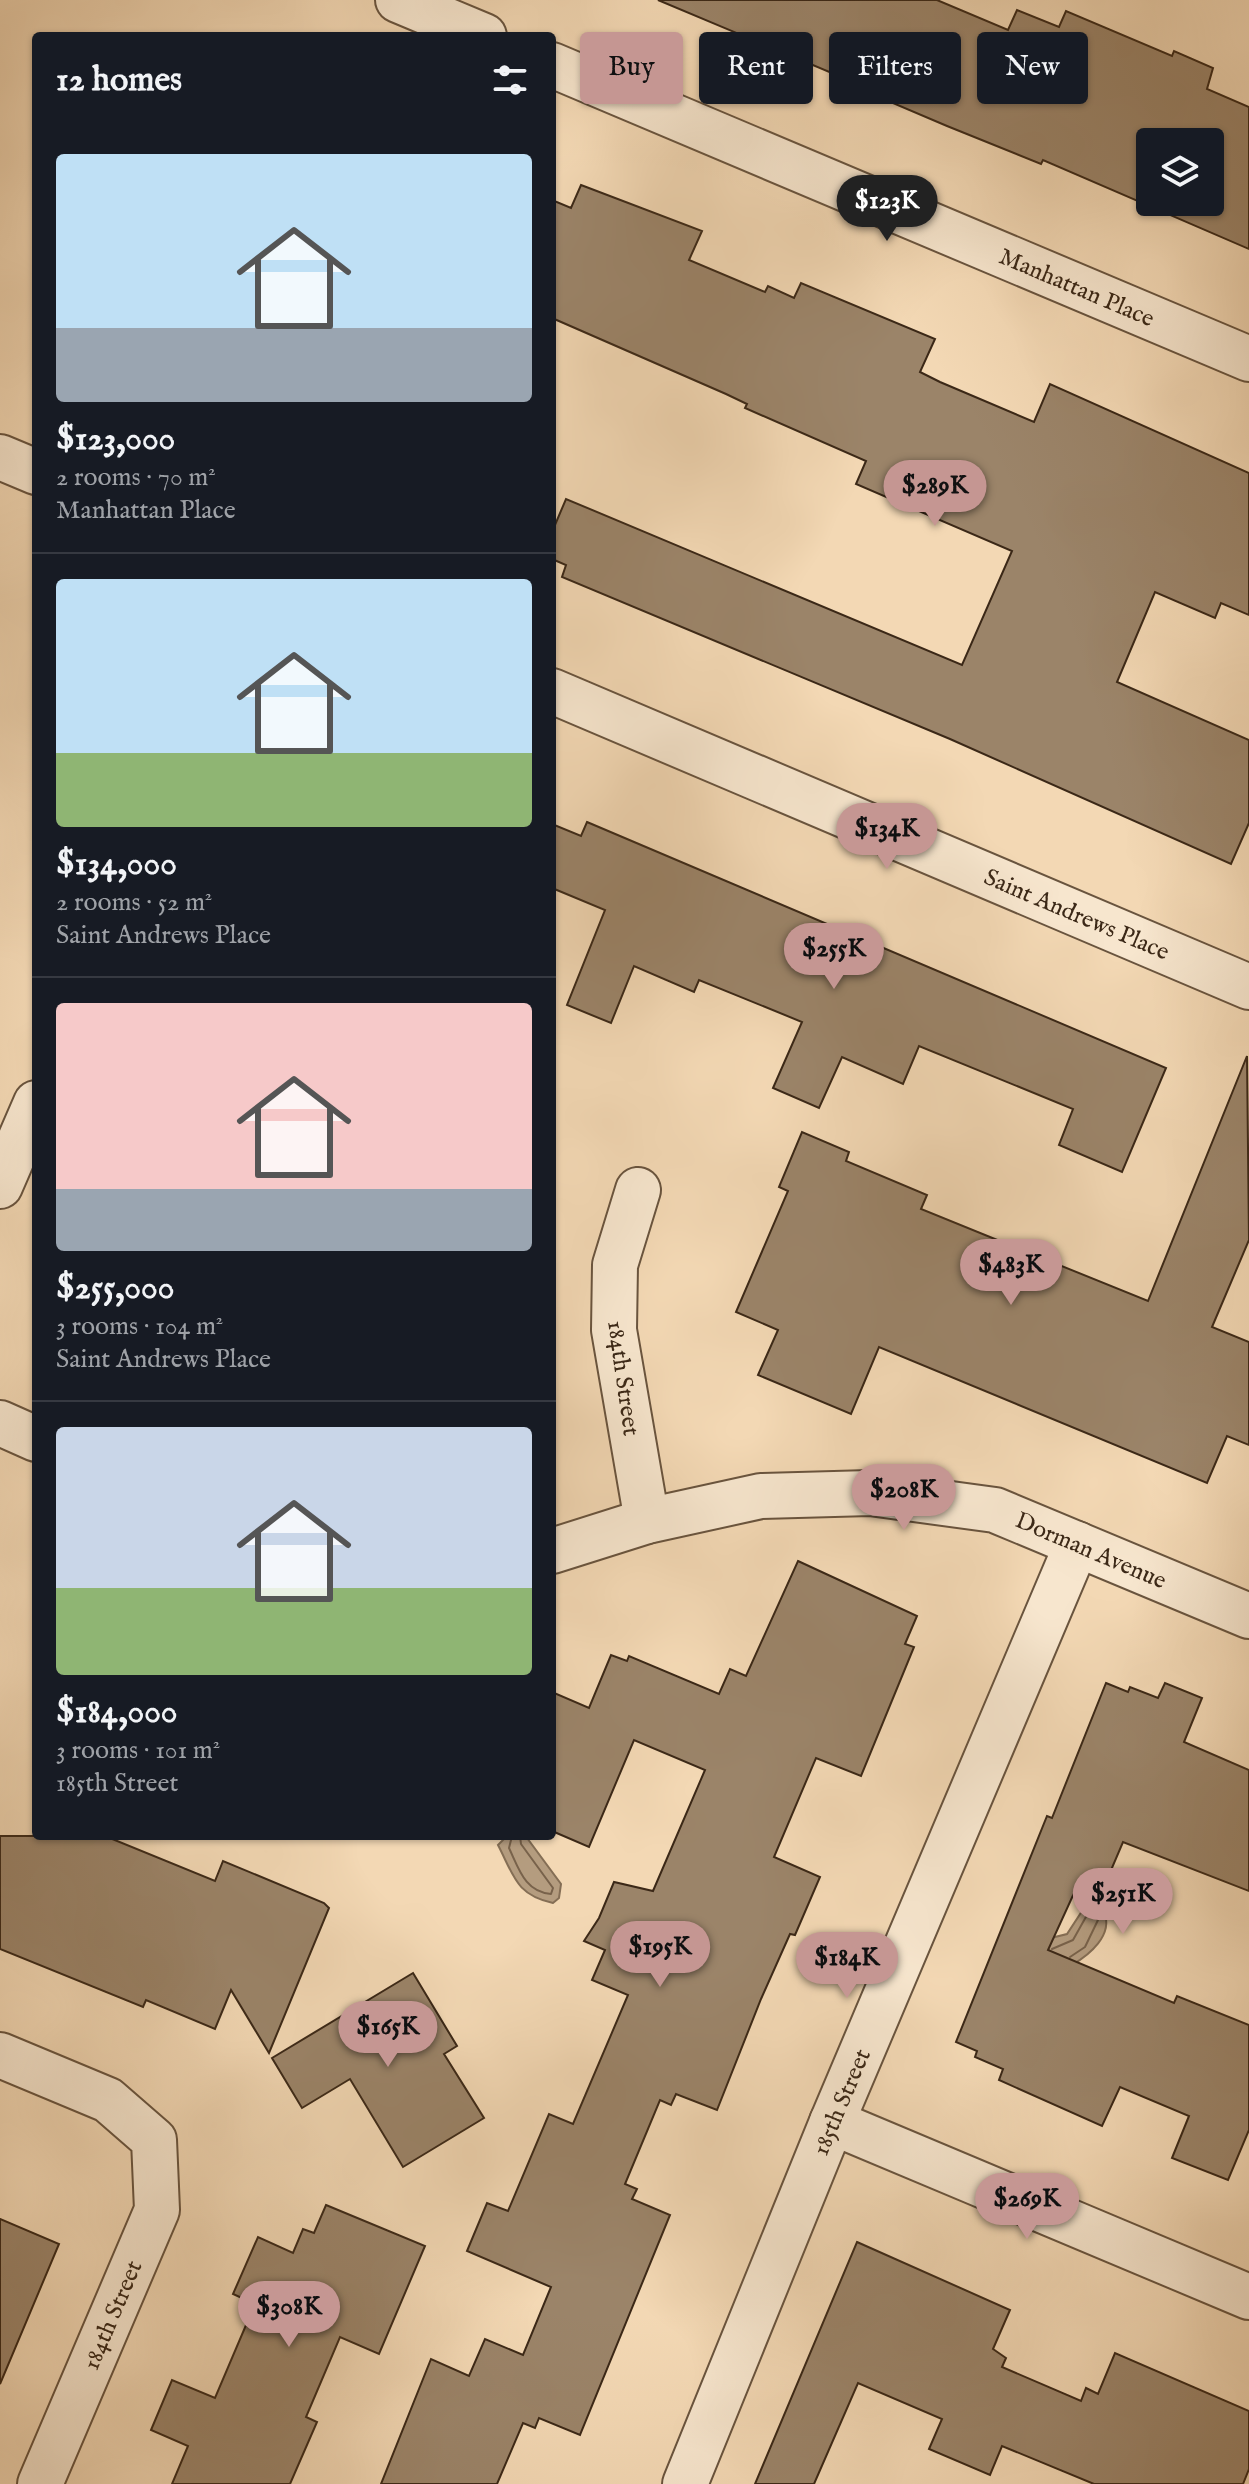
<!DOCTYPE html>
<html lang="en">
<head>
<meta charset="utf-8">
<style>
	:root { --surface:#171b24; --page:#20242c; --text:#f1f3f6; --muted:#9ea1a6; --line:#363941; --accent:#c59692 }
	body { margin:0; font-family:"IM FELL English",serif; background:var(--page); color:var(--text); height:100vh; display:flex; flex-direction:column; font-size:30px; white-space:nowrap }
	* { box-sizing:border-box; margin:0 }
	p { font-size:26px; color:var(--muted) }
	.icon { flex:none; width:44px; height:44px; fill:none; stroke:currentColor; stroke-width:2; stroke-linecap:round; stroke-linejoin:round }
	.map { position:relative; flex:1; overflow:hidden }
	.panel { position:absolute; left:32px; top:32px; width:524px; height:1808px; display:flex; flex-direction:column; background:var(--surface); border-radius:8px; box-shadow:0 2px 6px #0004 }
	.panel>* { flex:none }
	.top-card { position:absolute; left:580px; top:32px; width:548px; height:72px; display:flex; gap:16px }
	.buttons { position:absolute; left:1136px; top:128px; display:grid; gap:16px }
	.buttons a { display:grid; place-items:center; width:88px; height:88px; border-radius:8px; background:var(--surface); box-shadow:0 2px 6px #0004; font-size:40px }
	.price { position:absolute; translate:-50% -68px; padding:0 18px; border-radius:28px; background:var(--accent); color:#111; font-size:26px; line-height:52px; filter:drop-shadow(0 2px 4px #0008) }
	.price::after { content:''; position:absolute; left:50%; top:48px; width:24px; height:18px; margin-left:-12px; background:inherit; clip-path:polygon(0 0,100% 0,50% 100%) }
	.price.current { background:#222; color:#fff }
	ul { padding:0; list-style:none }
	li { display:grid; align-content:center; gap:16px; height:424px; padding:0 24px }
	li+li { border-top:2px solid var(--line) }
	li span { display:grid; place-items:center; height:248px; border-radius:8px; color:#555 }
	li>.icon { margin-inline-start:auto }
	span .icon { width:144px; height:144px; fill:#fffc; stroke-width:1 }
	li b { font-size:34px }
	h2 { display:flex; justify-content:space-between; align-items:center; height:96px; padding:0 24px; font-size:34px }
	.chip { padding:0 28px; border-radius:8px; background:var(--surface); box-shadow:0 2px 6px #0004; font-size:28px; line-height:72px }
	.chip.current { background:var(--accent); color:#111 }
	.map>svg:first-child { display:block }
</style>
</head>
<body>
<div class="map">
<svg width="1249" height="2484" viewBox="0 0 1249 2484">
	<rect width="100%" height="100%" fill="#f3d8b4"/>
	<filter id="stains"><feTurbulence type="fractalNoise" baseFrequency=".0025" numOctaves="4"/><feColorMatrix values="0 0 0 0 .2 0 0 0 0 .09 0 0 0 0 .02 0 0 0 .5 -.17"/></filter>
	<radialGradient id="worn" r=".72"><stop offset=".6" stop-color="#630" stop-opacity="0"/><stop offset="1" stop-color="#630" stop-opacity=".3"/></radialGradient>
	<g fill="#b49c7f" stroke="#846e55" stroke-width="2">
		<path d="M507 1836 527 1838 561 1884 559 1898 553 1903C516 1895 514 1876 498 1845Z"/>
		<path d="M1086 1905 1104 1912C1114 1935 1089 1955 1072 1965L1044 1947 1051 1938 1067 1934Z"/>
	</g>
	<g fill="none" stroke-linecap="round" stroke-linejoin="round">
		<g stroke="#78624b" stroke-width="2">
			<path d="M512 1836 509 1848C519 1869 525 1892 551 1894L553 1888 521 1844 520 1836"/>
			<path d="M1052 1949 1073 1940 1087 1915 1093 1914 1098 1920 1085 1947 1070 1957"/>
		</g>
	</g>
	<g fill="#9b8469" stroke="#3b2817" stroke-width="2" fill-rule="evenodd">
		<path d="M658 0H937L1008 30 1017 10 1059 27 1066 11 1172 56 1174 51 1213 68 1207 89 1249 107V249L1043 160 1041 164 947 126 888 101 889 97ZM1150 142H1210V202H1150Z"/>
		<path d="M581 185 702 231 689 260 765 292 768 286 794 298 801 283 935 339 920 372 940 382 1034 422 1050 384 1249 473V615L1221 603 1215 618 1155 592 1117 682 1249 740V823L1231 864 950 739 562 577 566 565 552 559V532L566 499 962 665 1012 551 856 484 866 461 745 408 747 404 726 394 552 318V200L571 208Z"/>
		<path d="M587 822 1166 1068 1122 1172 1059 1145 1073 1109 919 1046 903 1084 842 1057 819 1108 773 1088 802 1022 699 980 694 992 634 966 611 1023 567 1005 605 910 552 888V824L581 836Z"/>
		<path d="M1247 1056 1249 1240 1212 1327 1249 1342V1445L1227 1436 1207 1483 879 1347 851 1414 758 1375 778 1330 736 1312 788 1191 779 1187 802 1132 849 1152 846 1161 927 1195 921 1209 1148 1301Z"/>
		<path d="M798 1561 917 1616 905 1644 914 1647 861 1776 816 1758 774 1857 820 1877 795 1935 790 1934 761 1999 717 2110 676 2094 671 2105 660 2100 625 2184 637 2189 632 2199 670 2215 580 2435 539 2418 535 2428 523 2423 497 2484H381L431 2359 469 2376 485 2339 523 2355 551 2287 467 2251 487 2203 508 2211 549 2114 573 2124 628 1995 592 1980 605 1950 584 1941 599 1918 614 1882 653 1891 705 1770 634 1740 589 1847 552 1831V1692L589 1708 611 1655 627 1661 629 1656 719 1694 730 1669 746 1676Z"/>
		<path d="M1106 1683 1128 1692 1130 1687 1158 1698 1165 1683 1202 1698 1184 1742 1249 1770V1891L1123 1842 1103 1889 1080 1880 1048 1950 1174 2003 1177 1996 1249 2025V2130L1228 2180 1172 2158 1189 2116 1120 2087 1102 2126 999 2080 1003 2069 975 2057 977 2051 956 2042 1047 1816 1052 1818Z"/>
		<path d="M0 1836H105L215 1881 223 1861 324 1903 329 1908 269 2053 231 1990 215 2029 146 2000 143 2007 0 1949Z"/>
		<path d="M413 1973 457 2046 444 2054 484 2118 403 2167 350 2079 302 2108 272 2058Z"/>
		<path d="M326 2205 425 2246 379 2354 340 2337 306 2417 317 2422 290 2484H172L188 2446 151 2430 172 2380 215 2398 255 2304 233 2294 258 2237 293 2253 303 2229 314 2233Z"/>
		<path d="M0 2219 59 2244 0 2384Z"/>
		<path d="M857 2242 1010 2310 993 2349 1006 2358 1002 2367 1081 2401 1086 2388 1098 2394 1115 2353 1249 2411V2469L1243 2484H1094L1002 2446 990 2475 929 2449 942 2419 858 2383 814 2484H755Z"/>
	</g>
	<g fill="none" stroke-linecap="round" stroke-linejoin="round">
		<g stroke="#69543e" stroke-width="48">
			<g id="street">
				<path d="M398 0 484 36"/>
				<path d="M552 65 1249 359"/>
				<path d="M0 457 36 472"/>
				<path d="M552 691 1249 987"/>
				<path d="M0 1186 36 1103"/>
				<path d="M638 1190 615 1265 614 1330 647 1521"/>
				<path d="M0 1423 36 1439"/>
				<path d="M552 1551 647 1521 761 1496 870 1493 995 1510 1249 1616"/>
				<path d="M0 2055 108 2100 154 2140 157 2210 40 2484"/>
				<path d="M832 2122 1249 2297"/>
				<path d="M685 2484 832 2122 1077 1544"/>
			</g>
		</g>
		<use href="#street" stroke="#f7e6ce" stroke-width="44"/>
	</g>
	<g text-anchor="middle" stroke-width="8" stroke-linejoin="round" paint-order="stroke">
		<g font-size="24" fill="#3b2817" stroke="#f7e6ce">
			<text transform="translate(1077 287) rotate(23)" y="8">Manhattan Place</text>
			<text transform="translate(1077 914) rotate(23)" y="8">Saint Andrews Place</text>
			<text transform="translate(624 1378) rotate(82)" y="8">184th Street</text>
			<text transform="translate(1091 1550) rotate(23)" y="8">Dorman Avenue</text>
			<text transform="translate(841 2102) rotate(-67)" y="8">185th Street</text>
			<text transform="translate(112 2315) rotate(-67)" y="8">184th Street</text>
		</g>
	</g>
	<rect width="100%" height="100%" filter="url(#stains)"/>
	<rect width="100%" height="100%" fill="url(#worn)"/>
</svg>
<div class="buttons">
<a><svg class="icon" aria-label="layers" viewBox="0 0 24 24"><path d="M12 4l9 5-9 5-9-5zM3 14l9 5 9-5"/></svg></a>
</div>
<b class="price current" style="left:887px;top:243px">$123K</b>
<b class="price" style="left:935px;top:528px">$289K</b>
<b class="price" style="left:887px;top:871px">$134K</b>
<b class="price" style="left:834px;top:991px">$255K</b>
<b class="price" style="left:1011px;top:1307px">$483K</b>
<b class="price" style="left:904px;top:1532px">$208K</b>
<b class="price" style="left:1123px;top:1936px">$251K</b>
<b class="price" style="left:660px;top:1989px">$195K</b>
<b class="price" style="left:847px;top:2000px">$184K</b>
<b class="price" style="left:388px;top:2069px">$165K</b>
<b class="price" style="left:1027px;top:2241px">$269K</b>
<b class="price" style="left:289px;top:2349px">$308K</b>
<div class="top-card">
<a class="chip current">Buy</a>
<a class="chip">Rent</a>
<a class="chip">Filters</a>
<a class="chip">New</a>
</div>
<section class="panel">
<h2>12 homes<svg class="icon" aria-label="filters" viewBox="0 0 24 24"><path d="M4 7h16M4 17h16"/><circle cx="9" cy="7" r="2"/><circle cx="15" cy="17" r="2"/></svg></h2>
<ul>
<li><span style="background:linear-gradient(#bfe0f5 70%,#9aa5b1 0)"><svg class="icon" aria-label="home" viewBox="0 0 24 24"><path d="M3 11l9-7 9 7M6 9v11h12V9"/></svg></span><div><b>$123,000</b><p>2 rooms · 70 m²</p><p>Manhattan Place</p></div></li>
<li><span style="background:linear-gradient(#bfe0f5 70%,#8fb573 0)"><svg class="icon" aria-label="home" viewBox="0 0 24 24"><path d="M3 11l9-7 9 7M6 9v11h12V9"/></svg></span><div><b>$134,000</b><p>2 rooms · 52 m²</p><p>Saint Andrews Place</p></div></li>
<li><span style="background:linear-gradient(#f6c9c9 75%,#9aa5b1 0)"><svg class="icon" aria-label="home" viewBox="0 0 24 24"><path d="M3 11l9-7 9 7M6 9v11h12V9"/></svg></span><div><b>$255,000</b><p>3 rooms · 104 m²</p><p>Saint Andrews Place</p></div></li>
<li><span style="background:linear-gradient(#c9d6e8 65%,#8fb573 0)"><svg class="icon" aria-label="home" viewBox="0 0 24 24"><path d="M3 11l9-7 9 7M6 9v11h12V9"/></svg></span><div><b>$184,000</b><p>3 rooms · 101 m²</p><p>185th Street</p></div></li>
</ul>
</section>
</div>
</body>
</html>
